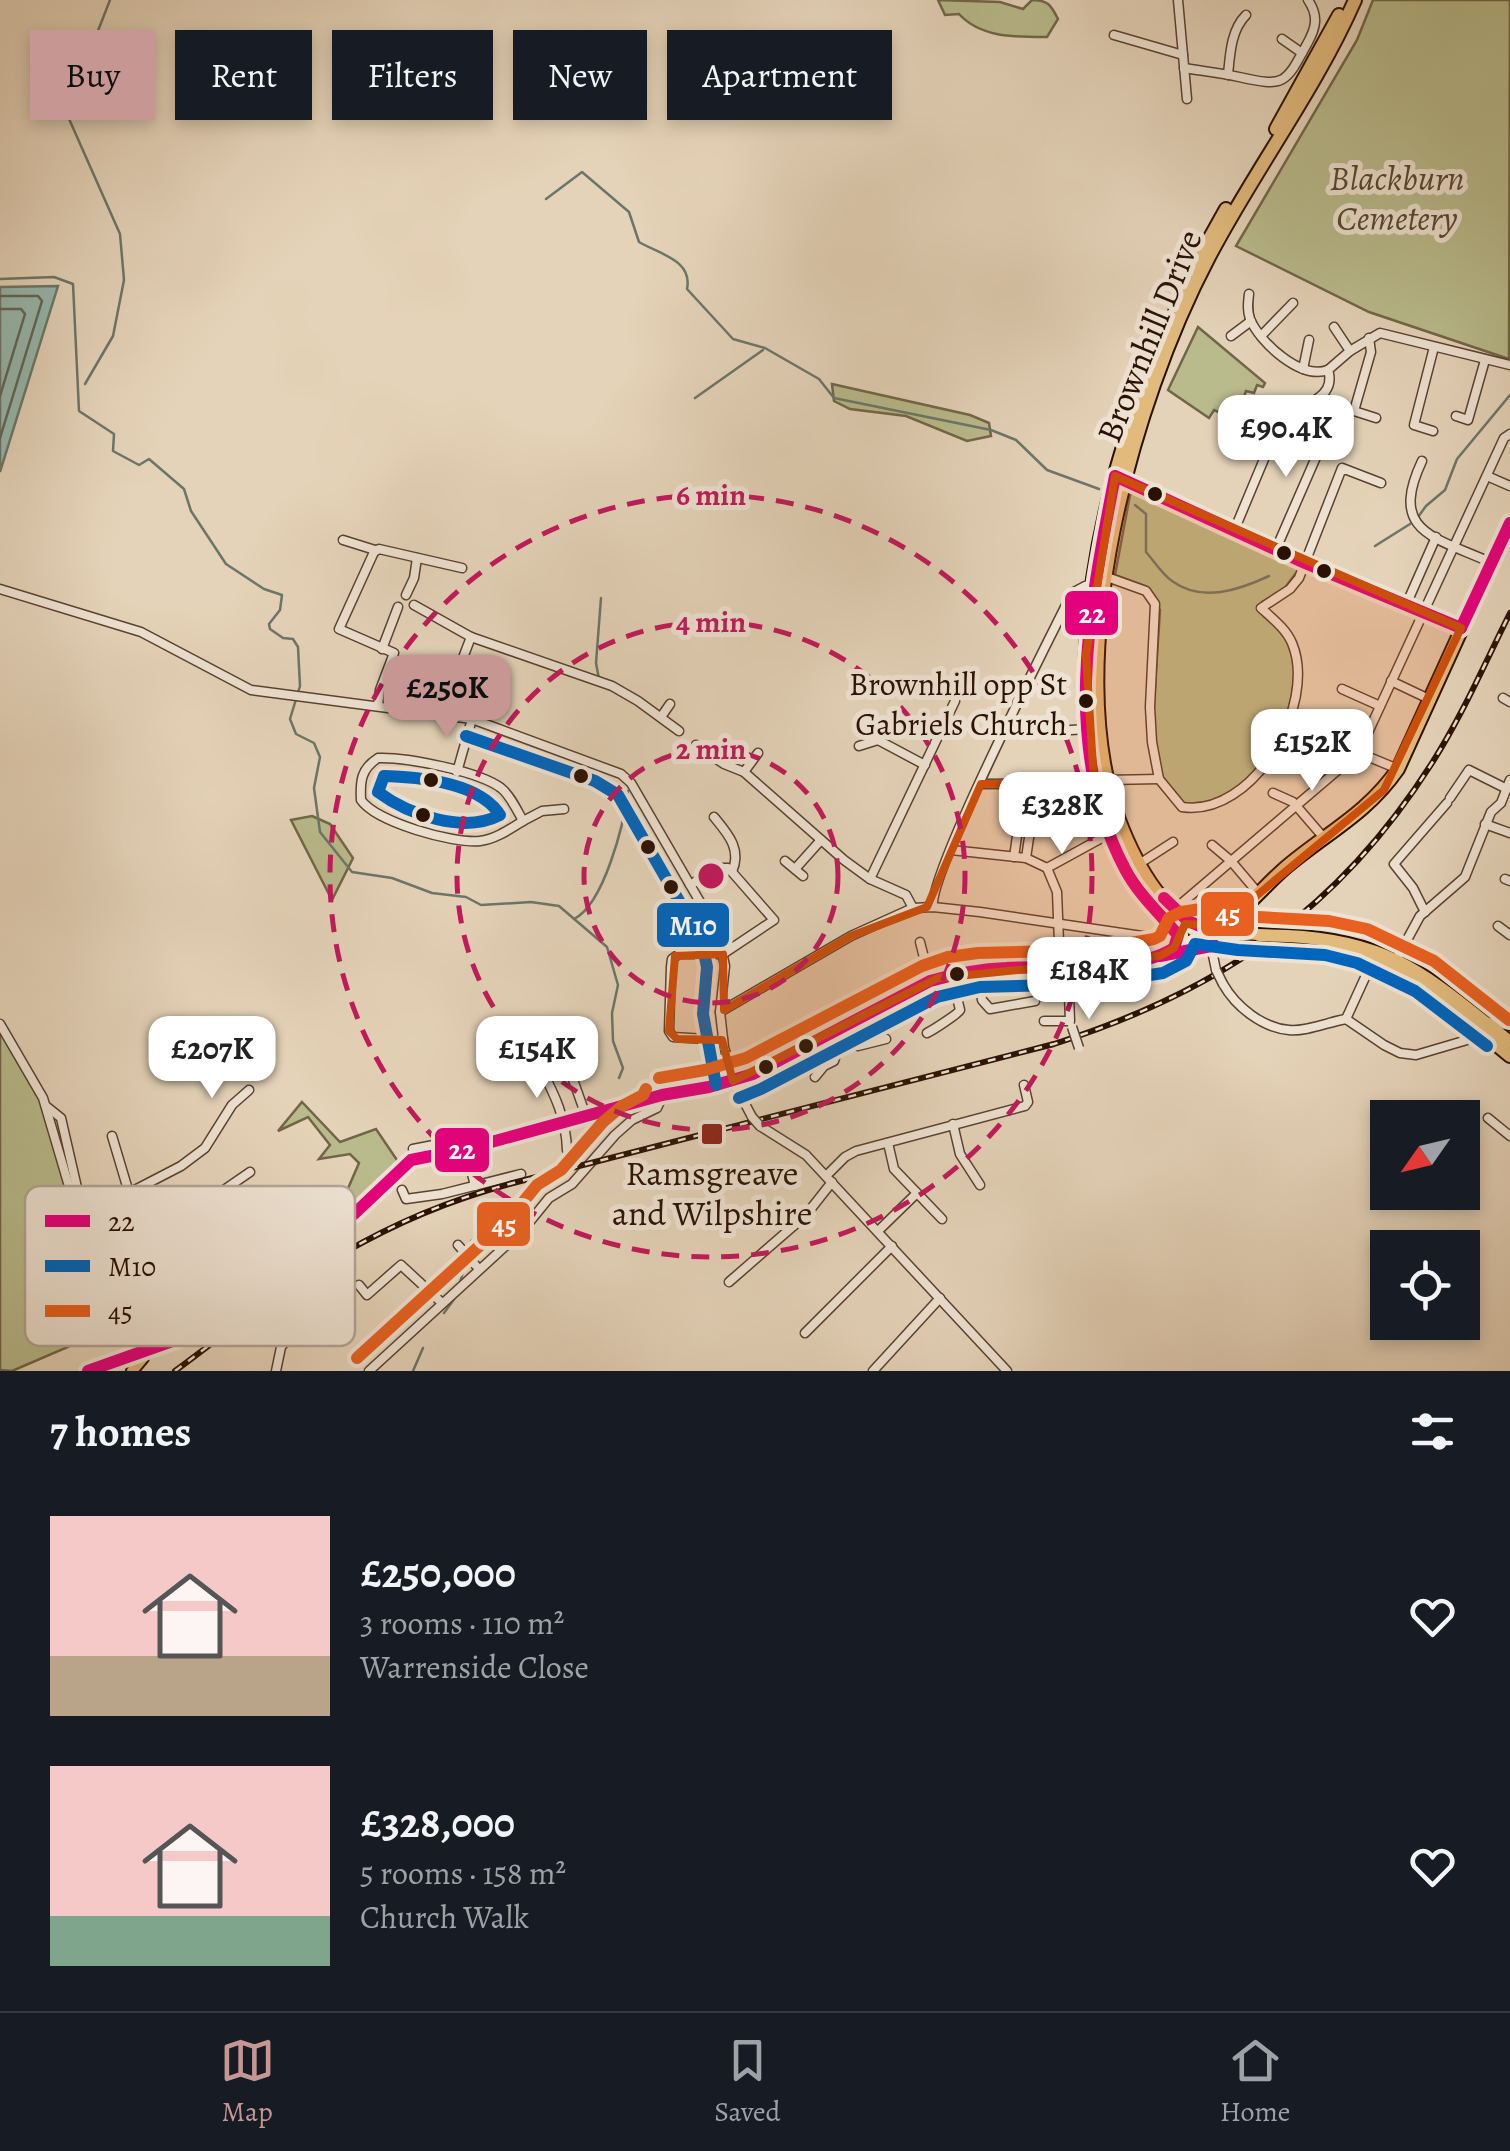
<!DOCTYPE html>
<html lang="en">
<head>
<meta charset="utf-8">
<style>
	:root { --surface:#171b24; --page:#20242c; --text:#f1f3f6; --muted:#9ea1a6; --line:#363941; --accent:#c59692 }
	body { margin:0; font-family:Alegreya,serif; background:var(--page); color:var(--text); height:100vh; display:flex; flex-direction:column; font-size:38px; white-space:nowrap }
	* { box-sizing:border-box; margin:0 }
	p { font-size:32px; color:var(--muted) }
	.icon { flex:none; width:55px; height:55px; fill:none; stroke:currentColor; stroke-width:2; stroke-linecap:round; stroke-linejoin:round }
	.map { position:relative; height:1371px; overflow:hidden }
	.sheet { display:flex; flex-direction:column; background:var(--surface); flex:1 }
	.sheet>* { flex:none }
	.hud { position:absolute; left:30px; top:30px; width:1000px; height:90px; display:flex; gap:20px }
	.needle { width:65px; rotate:236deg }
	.controls { position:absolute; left:1370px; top:1100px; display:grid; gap:20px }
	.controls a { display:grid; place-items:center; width:110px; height:110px; border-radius:0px; background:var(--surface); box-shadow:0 5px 15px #0003; font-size:50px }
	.price { position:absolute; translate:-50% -85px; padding:0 22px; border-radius:20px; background:#fff; color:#222; font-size:32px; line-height:65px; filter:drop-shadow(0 2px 5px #0008) }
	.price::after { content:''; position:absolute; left:50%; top:60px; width:30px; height:22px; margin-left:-15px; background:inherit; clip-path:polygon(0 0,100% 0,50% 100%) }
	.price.active { background:var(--accent); color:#111 }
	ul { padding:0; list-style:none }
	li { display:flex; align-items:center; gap:30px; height:250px; padding:0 50px }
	li span { display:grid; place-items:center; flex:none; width:280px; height:200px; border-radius:0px; color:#555 }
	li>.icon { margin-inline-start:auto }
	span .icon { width:120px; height:120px; fill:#fffc; stroke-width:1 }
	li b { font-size:42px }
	h2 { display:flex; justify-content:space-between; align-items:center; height:120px; padding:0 50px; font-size:42px }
	.chip { padding:0 35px; border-radius:0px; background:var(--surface); box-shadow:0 5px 15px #0003; font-size:35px; line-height:90px }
	.chip.active { background:var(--accent); color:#111 }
	.dock { display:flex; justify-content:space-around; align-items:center; height:140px; border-top:2px solid var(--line); background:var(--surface); font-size:28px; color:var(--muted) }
	.dock a { display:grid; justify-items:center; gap:5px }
	.dock .active { color:var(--accent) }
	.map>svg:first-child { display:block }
</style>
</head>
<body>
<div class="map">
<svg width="1510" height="1371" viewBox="0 0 1510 1371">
	<rect width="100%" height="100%" fill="#e5d3b9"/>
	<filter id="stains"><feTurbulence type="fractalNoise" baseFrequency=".002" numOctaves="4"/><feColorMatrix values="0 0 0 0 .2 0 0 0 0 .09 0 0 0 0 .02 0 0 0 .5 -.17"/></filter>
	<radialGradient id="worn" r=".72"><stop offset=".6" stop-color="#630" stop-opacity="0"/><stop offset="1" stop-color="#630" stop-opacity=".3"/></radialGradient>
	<g fill="#b9bb8c" stroke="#726648" stroke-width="2.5">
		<path d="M938 0 1000 2 1023 9 1032 0C1048 0 1051 5 1058 19L1047 37C1016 37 981 38 959 14L945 15Z"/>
		<path d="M1373 0H1510L1509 359 1369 312 1236 246 1357 40Z"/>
		<path d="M1198 327 1265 383 1263 387 1257 385 1254 393 1246 391 1240 408 1225 404 1221 413 1214 410 1209 418 1168 390Z"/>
		<path d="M832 384 970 415 989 423 991 436 967 441 906 416 850 409 834 401Z"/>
		<path d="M1135 490 1302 565 1284 589 1262 602 1260 612C1275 624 1287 634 1292 654 1304 697 1266 785 1222 800 1211 804 1195 804 1183 805L1161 775 1157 756 1153 717 1160 610 1145 586 1115 575 1130 495Z"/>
		<path d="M312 816 330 824 353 858 332 900 291 820Z"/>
		<path d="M0 1024 36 1084 85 1240 48 1263 69 1304 49 1315 68 1347 12 1371 0 1370Z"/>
		<path d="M302 1102 340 1142 376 1129 401 1166 349 1209 232 1285 224 1266 189 1256 222 1223 232 1242 261 1237 322 1200H343L359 1163 350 1154 319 1159 330 1145 308 1117 278 1131Z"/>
	</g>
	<path fill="#96b8ae" stroke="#6b766a" stroke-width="2.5" d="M58 286 0 472V287Z"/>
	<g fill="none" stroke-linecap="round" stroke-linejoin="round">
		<g stroke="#606558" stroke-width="2.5">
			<path d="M0 296H38L42 301 0 438"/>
			<path d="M0 309H21L25 314 0 396"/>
		</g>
		<g stroke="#6b766a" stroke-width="2.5">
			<path d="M546 199 582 172 629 212 639 242C659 254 693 260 687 289L733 339 765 348 819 379 834 398 991 430 1016 440 1047 470 1099 489"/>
			<path d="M0 279 54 277 73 284 79 411 114 434 113 451 139 465 149 459 184 489 191 511 226 564 264 589 282 595 280 610 269 624 270 629 283 638 293 639 298 647 300 686 290 719 296 734 314 743 320 757 314 788 320 832 352 872 392 878 432 893 466 897 481 905 531 902 559 906 607 947 618 985 612 1013 613 1041 623 1068 619 1078"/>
			<path d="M85 384 113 336 124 280 120 234 62 103 64 90 85 64 110 0"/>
			<path d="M695 398 763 350"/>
			<path d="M1135 505 1146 514V552C1154 561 1162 574 1172 581 1202 603 1239 590 1269 576"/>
			<path d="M1418 517 1426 506 1445 490 1457 459 1510 395"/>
			<path d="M1375 546 1410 524"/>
			<path d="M599 679 596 663 601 598"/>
			<path d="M574 919C604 904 624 824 628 791"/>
			<path d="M506 1229 515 1220 518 1200"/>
			<path d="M460 1283 471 1241 498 1232"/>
			<path d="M444 1313 457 1295"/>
			<path d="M413 1371 423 1348"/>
		</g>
		<g stroke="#594230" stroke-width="11">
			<g id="minor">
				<path d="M1178 0 1187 99"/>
				<path d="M1114 35 1183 55"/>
				<path d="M1282 39 1302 53"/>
				<path d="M1184 68C1202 71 1221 73 1239 77 1284 87 1285 85 1307 44 1316 28 1319 16 1308 0"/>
				<path d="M1228 75C1230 54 1231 30 1246 15"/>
				<path d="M1249 294C1248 303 1247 310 1250 319 1260 343 1301 380 1328 370"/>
				<path d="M1334 327 1350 351"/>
				<path d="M1231 336 1251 321"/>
				<path d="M1261 336 1293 303"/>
				<path d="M1369 338 1371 352 1354 411 1376 418"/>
				<path d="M1303 369 1309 340"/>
				<path d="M1328 370 1350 351 1380 333 1510 365"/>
				<path d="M1301 408C1317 400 1335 391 1328 370"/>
				<path d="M1456 416 1468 420 1485 360"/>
				<path d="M1433 431 1414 425 1434 347"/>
				<path d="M1422 461C1388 533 1435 537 1492 563"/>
				<path d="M1487 476 1510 486"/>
				<path d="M1122 479 1305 563 1461 628"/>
				<path d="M1234 531 1287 404"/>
				<path d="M343 540 375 550"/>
				<path d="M1276 549 1330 425"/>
				<path d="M1107 577 1146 591 1155 604 1150 707 1152 742 1159 779 1182 807C1253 818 1318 705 1292 643 1286 629 1273 619 1261 608L1290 589 1299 578 1342 468 1381 483"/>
				<path d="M0 589 141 632 251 690 472 719 621 774 631 783 718 933 725 966 720 1012 724 1047 733 1081 752 1117"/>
				<path d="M406 595 414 578 417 558"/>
				<path d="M414 605 471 637 612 686 638 701 679 731"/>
				<path d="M1406 605 1436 537"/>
				<path d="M382 649 398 607"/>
				<path d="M1391 681 1429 699"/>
				<path d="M1342 689 1380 706"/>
				<path d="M1503 698 1510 702"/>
				<path d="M378 705 380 690 394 653 339 629 374 552 379 549 462 568"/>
				<path d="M442 712 471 637"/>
				<path d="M661 717 670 704"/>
				<path d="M1289 724 1398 769"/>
				<path d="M1055 731 1087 729"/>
				<path d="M696 745 724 764 744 772 844 860 870 879 906 895 913 908"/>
				<path d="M859 746 878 740 925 765"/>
				<path d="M378 758C406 757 478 771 501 788 510 795 517 810 523 821 510 829 496 839 480 841 453 844 376 822 361 800 360 781 361 769 378 758Z"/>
				<path d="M457 772 472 719"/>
				<path d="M744 772 758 753"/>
				<path d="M1107 780 1159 779"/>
				<path d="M981 784 1094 783"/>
				<path d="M1273 793 1293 802 1324 838"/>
				<path d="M1450 798 1469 770 1507 789"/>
				<path d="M523 821 542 811 564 809"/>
				<path d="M1485 824 1510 833"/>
				<path d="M1212 845 1231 861 1259 894"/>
				<path d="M951 850 1026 858 1047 868 1057 892 1060 968"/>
				<path d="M1014 857 1018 829 1025 825 1030 831 1026 858"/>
				<path d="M785 861 803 876"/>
				<path d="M1139 864 1173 842"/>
				<path d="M1047 868 1109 834"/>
				<path d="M795 869 821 840"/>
				<path d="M870 879 955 701"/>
				<path d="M1505 879 1510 881"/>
				<path d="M690 885 718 868H728L732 872C742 849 728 834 714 817"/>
				<path d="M933 907C928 875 1050 638 1072 593L1085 586"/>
				<path d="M1175 909 1359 752 1504 438 1510 434"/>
				<path d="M1425 912 1413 888 1394 864 1447 803"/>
				<path d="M1498 926 1510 935"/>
				<path d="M920 942 930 981"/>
				<path d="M1211 946 1216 970"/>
				<path d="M1395 962 1420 916 1465 877 1491 812 1501 803 1510 780"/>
				<path d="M978 970 982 1000 990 1009 1035 1001"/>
				<path d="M1223 984C1236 1007 1263 1028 1289 1030 1306 1032 1328 1022 1346 1019L1384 1045 1400 1053 1416 1055 1484 1035"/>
				<path d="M720 1012 851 936 913 908 933 907 980 912 1169 940"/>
				<path d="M1346 1019 1373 960"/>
				<path d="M1044 1021H1070L1068 968"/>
				<path d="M0 1024 43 1098 86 1244 128 1320 135 1354"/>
				<path d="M927 1033C933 1030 958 1014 960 1010L955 989 927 996"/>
				<path d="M723 1040 673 1037 669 1031 671 967 672 959 679 954H723L774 920 732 872"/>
				<path d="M540 1067C555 1095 566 1118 567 1150"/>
				<path d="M570 1071 586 1116"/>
				<path d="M815 1077 824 1066 834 1061 837 1052 852 1042 858 1046 886 1039"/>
				<path d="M46 1106 61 1118 78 1192"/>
				<path d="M1488 1118 1510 1136"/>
				<path d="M953 1124 960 1154 980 1185"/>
				<path d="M760 1126 806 1155 1007 1371"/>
				<path d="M112 1136 129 1193 150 1241 250 1172"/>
				<path d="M888 1143 894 1169 942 1219"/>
				<path d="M413 1149 444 1143 450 1152"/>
				<path d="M466 1149 475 1186"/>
				<path d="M826 1176 845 1157 856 1151 1025 1106 1028 1102 1024 1085"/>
				<path d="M402 1190 406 1199 442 1194 521 1174"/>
				<path d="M76 1213 129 1193 181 1166 205 1148 232 1105 249 1090"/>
				<path d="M501 1226 508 1243"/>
				<path d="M878 1231 917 1193"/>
				<path d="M458 1245 478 1268"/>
				<path d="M729 1282 806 1215 832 1182"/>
				<path d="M359 1285 367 1295 401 1265 442 1303"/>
				<path d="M124 1311 140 1307 161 1309 200 1272 236 1255 250 1241"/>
				<path d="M805 1333 892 1246"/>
				<path d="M276 1371 281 1347 301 1324 313 1325 320 1335"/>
				<path d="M369 1371 523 1230 549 1198 572 1184 615 1135 632 1120 657 1108 662 1097"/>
				<path d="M873 1371 940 1298"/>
			</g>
		</g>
		<g stroke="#2a1203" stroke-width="14">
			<g id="major">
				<path d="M1486 1023 1510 1024"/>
				<path d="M132 1371 143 1358 145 1351"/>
			</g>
		</g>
		<g stroke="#2a1203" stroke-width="16">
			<g id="highway">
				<path d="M1276 129 1339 15"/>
				<path d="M1171 321 1202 252 1226 209"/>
				<path d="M1146 381C1089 523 1044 767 1145 897 1160 916 1176 941 1200 948"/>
				<path d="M1213 930C1241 916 1261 889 1285 868 1326 833 1366 815 1398 769L1510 523"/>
				<path d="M1259 935C1241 933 1216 934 1199 927 1159 909 1134 859 1119 820 1060 660 1132 403 1209 257 1255 169 1315 91 1355 0"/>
				<path d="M1287 936C1395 941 1429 979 1510 1042"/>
				<path d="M1268 949C1298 951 1331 950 1361 956 1418 969 1466 1021 1510 1056"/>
				<path d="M88 1371 178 1339 299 1245 354 1214 411 1160 466 1149 662 1095 709 1087 753 1074 930 981C982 962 1038 972 1092 967 1122 964 1155 960 1184 953 1206 948 1223 944 1245 947"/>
			</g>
		</g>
		<use href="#minor" stroke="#eee2d2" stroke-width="8"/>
		<use href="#major" stroke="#e2ba7c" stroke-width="10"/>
		<use href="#highway" stroke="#e2ba7c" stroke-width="12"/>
		<g stroke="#2a1203" stroke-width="6">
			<path id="rail" d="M175 1371C290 1285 370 1221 513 1183L1054 1044C1220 991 1338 911 1432 763 1462 716 1485 663 1510 613"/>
		</g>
		<use href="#rail" stroke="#eee2d2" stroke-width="2.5" stroke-dasharray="8" stroke-linecap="butt"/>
		<g stroke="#594230" stroke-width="11" stroke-linecap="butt">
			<g id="minor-bridge">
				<path d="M1216 970 1223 984"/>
				<path d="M1072 1027 1079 1048"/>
				<path d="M752 1117 760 1126"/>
			</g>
		</g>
		<g stroke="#2a1203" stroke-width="16" stroke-linecap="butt">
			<g id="highway-bridge">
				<path d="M1259 935 1287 936"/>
				<path d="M1245 947 1268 949"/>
			</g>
		</g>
		<use href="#minor-bridge" stroke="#eee2d2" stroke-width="8"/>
		<use href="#highway-bridge" stroke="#e2ba7c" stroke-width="12"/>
		<g stroke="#eee2d2" stroke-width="20">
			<g id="bus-1">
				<path d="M1461 628 1510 523"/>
				<path d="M1160 956 1211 946 1212 937 1207 929 1188 921 1164 898"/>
				<path d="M88 1371 178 1339 299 1245 354 1214 411 1160 466 1149 662 1095 709 1087 753 1074 930 981C955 974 980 969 1006 968 1054 965 1133 974 1174 948L1178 935C1160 914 1138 894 1125 869 1060 746 1090 605 1115 476L1305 563 1461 628"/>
			</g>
		</g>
		<g stroke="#eee2d2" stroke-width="20">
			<g id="bus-2">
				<path d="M466 736 595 781 618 795 701 939 707 967 703 1014 716 1085"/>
				<path d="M384 776C419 777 479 782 500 815 464 834 409 815 378 792Z"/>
				<path d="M739 1098 761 1089 937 997 980 987 1092 984 1163 973 1186 961 1195 944 1238 950 1325 955 1357 963 1415 991 1487 1046"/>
			</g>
		</g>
		<g stroke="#eee2d2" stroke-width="20">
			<g id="bus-3">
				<path d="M659 1078 705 1070 746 1058 922 966 948 957 978 953 1090 950 1154 939 1160 936 1169 918 1181 912 1201 909 1241 916 1329 921 1367 929 1434 961 1509 1020"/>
				<path d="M357 1358 510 1218 537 1185 561 1170 603 1122 622 1106 643 1095 646 1089"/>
			</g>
		</g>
		<use href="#bus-1" stroke="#e5007d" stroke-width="12"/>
		<use href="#bus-2" stroke="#0065bd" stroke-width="12"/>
		<use href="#bus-3" stroke="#e86120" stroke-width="12"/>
	</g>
	<path fill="#cc4e0b" fill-opacity="0.2" stroke="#cc4e0b" stroke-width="8" stroke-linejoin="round" d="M1115 476 1461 628 1384 790 1220 926 1185 924 1174 948 1160 956 938 978 733 1081 722 1040 677 1039 669 1031 675 956 723 954 724 1010 851 936 927 907 981 784 1094 783 1086 655Z"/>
	<g fill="none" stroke="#c2185b" stroke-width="5" stroke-dasharray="18 12">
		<circle cx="711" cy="876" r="127"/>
		<circle cx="711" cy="876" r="254"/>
		<circle cx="711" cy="876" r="381"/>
	</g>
	<g fill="#2a1203" stroke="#eee2d2" stroke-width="4">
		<circle cx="1155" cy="494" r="9"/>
		<circle cx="1284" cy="553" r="9"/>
		<circle cx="1324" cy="571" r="9"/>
		<circle cx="1086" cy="701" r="9"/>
		<circle cx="581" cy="776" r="9"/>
		<circle cx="431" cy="780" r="9"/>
		<circle cx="423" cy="815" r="9"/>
		<circle cx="648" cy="847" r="9"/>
		<circle cx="671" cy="887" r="9"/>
		<circle cx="957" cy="974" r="9"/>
		<circle cx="806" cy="1046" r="9"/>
		<circle cx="766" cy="1067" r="9"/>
	</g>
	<rect fill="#8f2418" stroke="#eee2d2" stroke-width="4" x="700" y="1122" width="24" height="24" rx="5"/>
	<g text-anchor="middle" stroke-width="10" stroke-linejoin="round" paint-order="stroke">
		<g font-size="32" fill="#2a1203" stroke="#eee2d2" text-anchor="end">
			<text x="1067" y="695">Brownhill opp St<tspan x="1067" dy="40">Gabriels Church</tspan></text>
		</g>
		<g font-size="35" font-style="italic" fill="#55452c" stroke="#eee2d2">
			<text x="1397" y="190">Blackburn<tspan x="1397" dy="40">Cemetery</tspan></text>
		</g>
		<g font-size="35" fill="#2a1203" stroke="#eee2d2">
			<text transform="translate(1149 336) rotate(-68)" y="12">Brownhill Drive</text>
		</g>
		<g font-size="35" fill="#2a1203" stroke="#eee2d2">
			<text x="712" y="1185">Ramsgreave<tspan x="712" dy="40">and Wilpshire</tspan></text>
		</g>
	</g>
	<rect x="25" y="1186" width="330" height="160" rx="15" fill="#eee2d2" stroke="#b3a494" stroke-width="2.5"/>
	<rect x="45" y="1215" width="45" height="12" fill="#e5007d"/>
	<rect x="45" y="1260" width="45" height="12" fill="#0065bd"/>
	<rect x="45" y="1305" width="45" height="12" fill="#e86120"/>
	<g font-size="28" fill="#2a1203">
		<text x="108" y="1231">22</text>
		<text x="108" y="1276">M10</text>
		<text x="108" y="1321">45</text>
	</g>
	<circle cx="711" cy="876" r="15" fill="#c2185b" stroke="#eee2d2" stroke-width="5"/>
	<g font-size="30" text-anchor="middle" font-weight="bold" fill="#c2185b" stroke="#eee2d2" stroke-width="10" stroke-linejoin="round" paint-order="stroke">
		<text x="711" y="505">6 min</text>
		<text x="711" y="632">4 min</text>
		<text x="711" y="759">2 min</text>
	</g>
	<g stroke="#eee2d2" stroke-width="4">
		<rect x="1063" y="589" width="57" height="48" rx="10" fill="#e5007d"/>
		<rect x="1199" y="890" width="57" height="48" rx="10" fill="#e86120"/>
		<rect x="655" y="901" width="76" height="48" rx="10" fill="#0065bd"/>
		<rect x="433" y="1126" width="58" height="48" rx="10" fill="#e5007d"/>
		<rect x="475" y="1200" width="57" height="48" rx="10" fill="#e86120"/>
	</g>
	<g font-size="28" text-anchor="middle" font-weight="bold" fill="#fff">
		<text x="1092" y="623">22</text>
		<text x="1228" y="923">45</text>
		<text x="693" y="935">M10</text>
		<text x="462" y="1159">22</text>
		<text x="504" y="1234">45</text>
	</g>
	<rect width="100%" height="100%" filter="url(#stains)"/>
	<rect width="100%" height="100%" fill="url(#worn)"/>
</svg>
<div class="controls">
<a><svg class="needle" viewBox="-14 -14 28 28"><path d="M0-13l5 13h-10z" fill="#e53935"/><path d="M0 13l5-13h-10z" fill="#9ea1a6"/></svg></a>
<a><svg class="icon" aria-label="locate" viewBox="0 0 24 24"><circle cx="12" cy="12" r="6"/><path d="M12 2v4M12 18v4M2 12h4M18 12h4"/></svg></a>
</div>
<b class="price" style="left:1286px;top:480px">£90.4K</b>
<b class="price active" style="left:447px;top:740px">£250K</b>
<b class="price" style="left:1312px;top:794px">£152K</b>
<b class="price" style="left:1062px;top:857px">£328K</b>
<b class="price" style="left:1089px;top:1022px">£184K</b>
<b class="price" style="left:212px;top:1101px">£207K</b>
<b class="price" style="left:537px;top:1101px">£154K</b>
<div class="hud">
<a class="chip active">Buy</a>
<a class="chip">Rent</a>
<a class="chip">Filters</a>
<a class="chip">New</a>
<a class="chip">Apartment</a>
</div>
</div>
<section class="sheet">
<h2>7 homes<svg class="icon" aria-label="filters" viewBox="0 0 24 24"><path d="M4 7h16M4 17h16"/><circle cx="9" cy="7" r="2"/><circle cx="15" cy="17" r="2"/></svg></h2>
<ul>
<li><span style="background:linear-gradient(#f6c9c9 70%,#b9a48a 0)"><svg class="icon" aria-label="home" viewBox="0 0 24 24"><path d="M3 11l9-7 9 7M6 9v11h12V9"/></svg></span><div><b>£250,000</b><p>3 rooms · 110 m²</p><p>Warrenside Close</p></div><svg class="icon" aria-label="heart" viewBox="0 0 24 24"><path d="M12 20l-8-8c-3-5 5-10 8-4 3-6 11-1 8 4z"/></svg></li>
<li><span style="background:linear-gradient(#f6c9c9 75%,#7fa58c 0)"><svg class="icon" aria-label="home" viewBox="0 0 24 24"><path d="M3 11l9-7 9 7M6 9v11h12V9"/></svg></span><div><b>£328,000</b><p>5 rooms · 158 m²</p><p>Church Walk</p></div><svg class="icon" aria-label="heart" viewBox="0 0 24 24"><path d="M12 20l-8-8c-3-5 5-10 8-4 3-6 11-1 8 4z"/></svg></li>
</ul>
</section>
<nav class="dock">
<a class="active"><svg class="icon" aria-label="map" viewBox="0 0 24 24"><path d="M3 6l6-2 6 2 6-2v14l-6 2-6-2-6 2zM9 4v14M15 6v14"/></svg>Map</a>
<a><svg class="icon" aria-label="saved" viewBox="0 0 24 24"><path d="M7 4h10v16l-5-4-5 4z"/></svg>Saved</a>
<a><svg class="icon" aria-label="home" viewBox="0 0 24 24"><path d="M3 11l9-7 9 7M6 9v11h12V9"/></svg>Home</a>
</nav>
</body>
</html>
